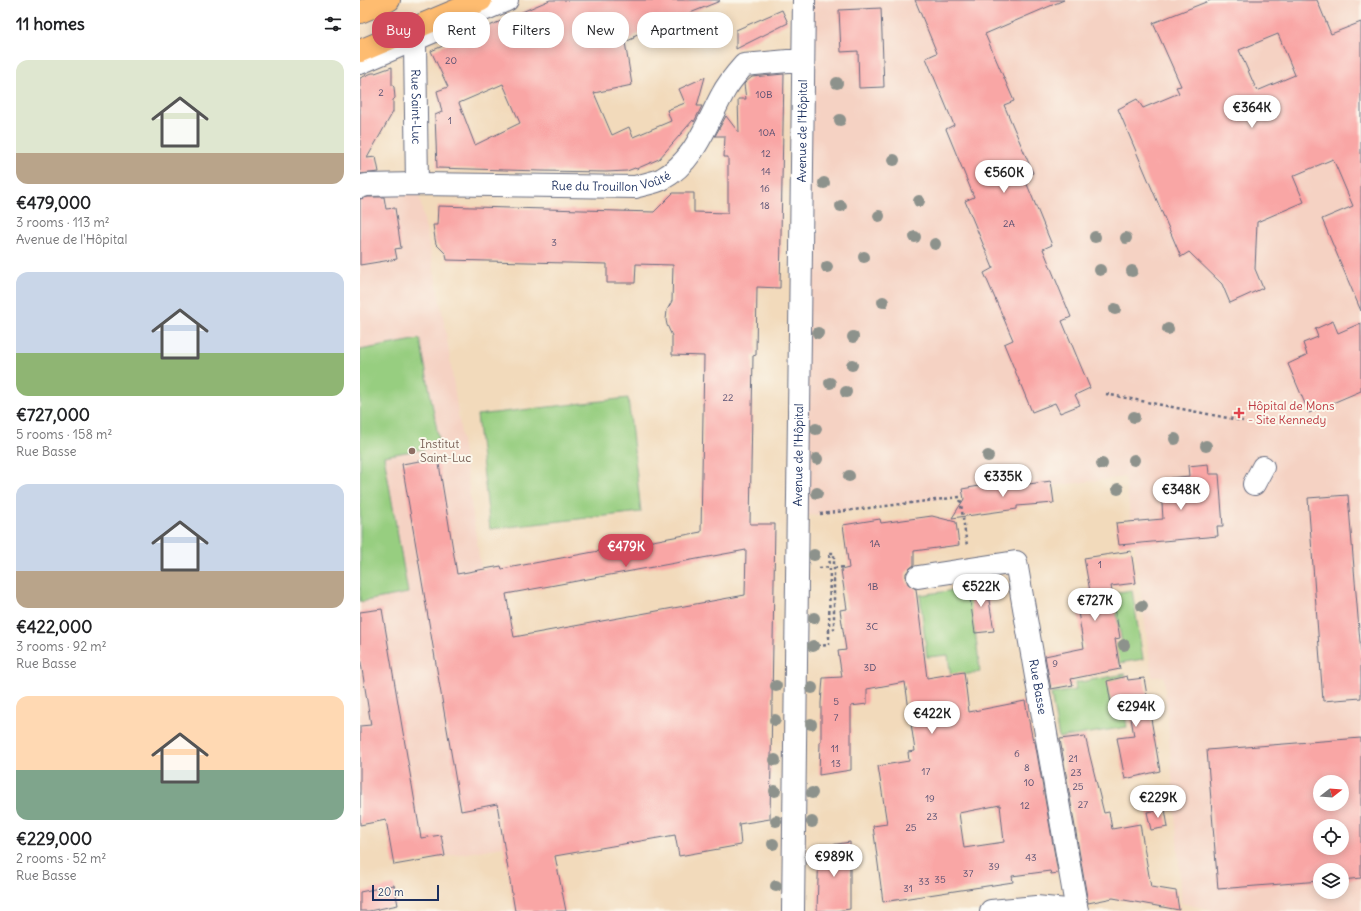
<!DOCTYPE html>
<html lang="en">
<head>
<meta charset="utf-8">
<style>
	:root { --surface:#fff; --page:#f6f6f6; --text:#202124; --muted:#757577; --accent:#d1495b }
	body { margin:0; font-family:Delius,sans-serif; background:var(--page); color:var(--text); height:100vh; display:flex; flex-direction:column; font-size:15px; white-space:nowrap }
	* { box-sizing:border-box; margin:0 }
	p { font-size:13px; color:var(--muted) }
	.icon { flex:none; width:22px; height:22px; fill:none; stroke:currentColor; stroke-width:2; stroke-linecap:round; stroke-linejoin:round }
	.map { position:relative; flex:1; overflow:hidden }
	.drawer { display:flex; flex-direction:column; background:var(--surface); width:360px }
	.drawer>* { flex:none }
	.top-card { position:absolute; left:12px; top:12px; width:380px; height:36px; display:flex; gap:8px }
	.needle { width:26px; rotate:73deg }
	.buttons { position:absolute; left:953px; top:775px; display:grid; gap:8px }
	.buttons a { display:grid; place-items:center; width:36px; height:36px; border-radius:50%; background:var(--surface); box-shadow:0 2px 10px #0003; font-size:20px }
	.scale { position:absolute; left:12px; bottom:10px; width:67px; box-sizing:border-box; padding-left:4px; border:2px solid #1b2f5e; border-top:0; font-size:11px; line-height:14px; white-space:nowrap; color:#1b2f5e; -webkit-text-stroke:3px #fbf7ec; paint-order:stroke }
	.price { position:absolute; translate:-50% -34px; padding:0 9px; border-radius:14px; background:#fff; color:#222; font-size:13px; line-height:26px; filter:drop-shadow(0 1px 2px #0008) }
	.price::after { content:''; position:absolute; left:50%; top:24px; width:12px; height:9px; margin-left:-6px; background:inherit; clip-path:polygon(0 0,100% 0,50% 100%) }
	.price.active { background:var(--accent); color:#fff }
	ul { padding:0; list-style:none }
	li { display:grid; align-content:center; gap:8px; height:212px; padding:0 16px }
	li span { display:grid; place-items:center; height:124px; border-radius:12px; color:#555 }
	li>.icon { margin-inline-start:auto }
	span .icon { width:72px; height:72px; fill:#fffc; stroke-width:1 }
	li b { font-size:17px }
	h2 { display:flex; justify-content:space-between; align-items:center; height:48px; padding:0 16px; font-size:17px }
	.tag { padding:0 14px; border-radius:16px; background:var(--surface); box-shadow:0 2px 10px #0003; font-size:14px; line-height:36px }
	.tag.active { background:var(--accent); color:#fff }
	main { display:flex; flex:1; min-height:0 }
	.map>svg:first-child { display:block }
</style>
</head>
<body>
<main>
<section class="drawer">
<h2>11 homes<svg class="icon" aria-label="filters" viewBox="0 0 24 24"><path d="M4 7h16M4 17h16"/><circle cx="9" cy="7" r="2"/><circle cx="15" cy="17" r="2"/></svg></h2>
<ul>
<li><span style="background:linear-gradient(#dfe7d0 75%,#b9a48a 0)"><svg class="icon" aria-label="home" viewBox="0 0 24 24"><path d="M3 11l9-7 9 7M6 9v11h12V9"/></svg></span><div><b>€479,000</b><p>3 rooms · 113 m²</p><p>Avenue de l'Hôpital</p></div></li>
<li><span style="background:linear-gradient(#c9d6e8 65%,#8fb573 0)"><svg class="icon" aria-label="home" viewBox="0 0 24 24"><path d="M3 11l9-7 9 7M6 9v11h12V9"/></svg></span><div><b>€727,000</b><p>5 rooms · 158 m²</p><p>Rue Basse</p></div></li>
<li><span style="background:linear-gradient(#c9d6e8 70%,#b9a48a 0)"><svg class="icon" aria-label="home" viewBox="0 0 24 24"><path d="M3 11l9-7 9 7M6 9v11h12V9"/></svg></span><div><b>€422,000</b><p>3 rooms · 92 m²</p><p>Rue Basse</p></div></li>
<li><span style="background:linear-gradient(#ffd9b3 60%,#7fa58c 0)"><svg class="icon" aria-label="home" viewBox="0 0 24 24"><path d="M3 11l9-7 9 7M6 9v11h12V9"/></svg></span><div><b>€229,000</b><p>2 rooms · 52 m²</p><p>Rue Basse</p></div></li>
</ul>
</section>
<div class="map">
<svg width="1001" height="911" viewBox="0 0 1001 911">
	<rect width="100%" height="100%" fill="#fbf7ec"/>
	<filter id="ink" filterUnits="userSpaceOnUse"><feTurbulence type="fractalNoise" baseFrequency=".025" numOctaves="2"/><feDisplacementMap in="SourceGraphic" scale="8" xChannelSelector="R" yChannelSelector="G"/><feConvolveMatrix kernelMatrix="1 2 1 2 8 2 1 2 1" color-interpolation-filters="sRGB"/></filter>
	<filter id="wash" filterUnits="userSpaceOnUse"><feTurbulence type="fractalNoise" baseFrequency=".012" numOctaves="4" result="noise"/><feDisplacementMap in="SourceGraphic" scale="16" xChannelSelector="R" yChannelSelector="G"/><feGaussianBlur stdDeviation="0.9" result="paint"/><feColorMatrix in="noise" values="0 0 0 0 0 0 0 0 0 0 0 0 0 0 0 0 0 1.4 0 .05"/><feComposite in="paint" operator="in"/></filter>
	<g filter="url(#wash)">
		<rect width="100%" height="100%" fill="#f2dabb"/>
		<g fill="#f5d2c3" fill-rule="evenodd">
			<path d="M444 0H1001V911H858L821 903V890L804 676 792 677 765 477 437 517ZM960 782H982V804H960ZM960 826H982V848H960ZM960 870H982V892H960Z"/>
			<path d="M57 184 86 332 121 570 97 574 143 847 34 865 26 820 0 825V187Z"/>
		</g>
		<g fill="#97ce80" stroke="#597e6f">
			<path d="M60 339 80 446 24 456 48 593 0 602V350Z"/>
			<path d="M268 398 281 512 130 529 117 415Z"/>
			<path d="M610 588 620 672 591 677 588 655 567 657 560 595Z"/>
			<path d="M772 590 783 659 725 669 721 650 762 643 753 593Z"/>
			<path d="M765 674 769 693 759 701 760 704H763L767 727 699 738 691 694 716 690 715 683Z"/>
		</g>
		<g id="blocks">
			<g fill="#f9a6a5" fill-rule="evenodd">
				<path d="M190 0H359L360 1 273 36 274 38 265 42 272 85 234 93 252 135 269 127 273 137 311 121 307 110 325 103 319 89 345 77 337 106H342L334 122 333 120 299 159 276 169 275 168 267 171 246 172 180 171 77 168 75 115 82 112 77 91 88 87 71 51ZM143 84 160 123 115 145 99 103Z"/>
				<path d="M555 0H704L625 34 654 101 644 105 673 173 664 177 692 245 683 249 711 317 702 321 730 388 715 395 720 405 700 413 695 403 672 412 644 344 653 340 624 273 633 268 605 201 614 197 586 129 594 125 566 58 577 53Z"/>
				<path d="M851 0H957L971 34 1001 22V311L962 219 993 206 973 159 933 176 944 202 897 222 895 269 903 288 870 303 862 284 829 252 821 257 758 109 777 99 783 108 819 93 816 87 821 86 793 23ZM918 34 935 75 897 91 879 50Z"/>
				<path d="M521 8 524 87 499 88 498 51 481 52 479 10Z"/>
				<path d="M422 10 428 23 376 49V30Z"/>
				<path d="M32 67V85L34 87 35 98 33 100V112L7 158 16 157 19 172 0 174V78L12 73H15Z"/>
				<path d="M424 74 420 288 397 287 396 355 393 356 390 524H415L410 819 379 824 381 845 319 856 315 835 195 856 206 911H155L137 804 101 811 42 464 78 458 97 574 141 566 142 569 341 532 344 356 312 355V336L307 325 306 320 307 310 312 301 313 265 276 264 275 283H247V264L87 260 86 254 76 244 75 239 73 225H77L78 206 294 212 313 193H334V212L368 213V157H364L365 136H355L366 116 379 133 378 99H386L384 84 386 82 392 77ZM386 550 385 595 154 637 146 594Z"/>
				<path d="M8 197H24L26 209 35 208 41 248 35 249 37 259 0 265V199Z"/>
				<path d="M973 321 978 333 1001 323V391L949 413 928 364 947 355 943 343 958 337 955 329Z"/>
				<path d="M848 464 849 474H859L863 526H857L858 536 759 545 756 523 803 519 801 488 811 487 810 478 829 476 828 466Z"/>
				<path d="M654 480V486L691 481 694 503 657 506V509L592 518 604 499 602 489Z"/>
				<path d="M988 495 1001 654V698L963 701 948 498Z"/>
				<path d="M572 516 596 522 599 545 554 551V565L550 568 546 573V579L548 584 556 589 567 678 604 672 609 712 665 701 673 741 675 742 698 873 691 874 690 871 652 876 653 882 523 902 513 826 527 824 518 766 549 761 548 752 555 751 545 682 507 689V704L491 706V770L459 775 460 742H461V703L463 678 482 677 478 651 486 650 480 610 487 609 481 570 489 568 483 525 520 519 521 523ZM640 805 644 842 604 848 599 813Z"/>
				<path d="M771 551 776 583 751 586 760 638 755 639 760 669 711 679 713 685 691 689 685 656 724 648 716 600 731 597 724 558Z"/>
				<path d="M626 582 634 631 615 633 608 585Z"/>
				<path d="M22 609 61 838 81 835 85 856 34 865 26 820 0 825V726L11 725 0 657V612Z"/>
				<path d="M767 676 768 680 784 678 800 771 765 779 757 738 774 736 768 700 751 703 747 681Z"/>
				<path d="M725 736 744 813 749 812 752 829 780 824 791 887 816 891 819 910 753 898 728 903 700 739Z"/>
				<path d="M1001 738V878L982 880V870H960V881L858 889 847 750ZM960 782H982V804H960ZM960 826H982V848H960Z"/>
				<path d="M805 809 808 827 791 830 787 812Z"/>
				<path d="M490 842V909L477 911H457L459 847Z"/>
				<path d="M34 885 38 905 9 911H0V892Z"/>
			</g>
		</g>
	</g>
	<g filter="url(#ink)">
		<use href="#blocks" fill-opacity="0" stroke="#666b7f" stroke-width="1"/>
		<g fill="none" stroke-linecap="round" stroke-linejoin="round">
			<g stroke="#666b7f" stroke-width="24">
				<g id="minor">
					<path id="s1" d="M49 31 55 45 57 184"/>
					<path d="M0 63 147 0"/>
					<path id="s2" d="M0 187 6 185 57 184 275 187C284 184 294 183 302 179 334 162 346 125 362 95 368 83 376 74 384 65L428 61H443"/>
					<path d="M894 484 903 467"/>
					<path id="s3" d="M558 577 656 562 717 911"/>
					<path id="s4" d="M433 911 444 0"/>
					<path d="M631 911 676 907 717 911"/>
				</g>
			</g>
			<g stroke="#666b7f" stroke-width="24">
				<path id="major" d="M0 51 121 0"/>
			</g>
			<g stroke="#666b7f" stroke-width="24">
				<path id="highway" d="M0 12 29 0"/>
			</g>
			<g stroke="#666b7f" stroke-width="2.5" stroke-dasharray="3 3" stroke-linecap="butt">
				<path d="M746 394 883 421"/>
				<path d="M460 514 600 497 607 546"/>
				<path d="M459 568 470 567 469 630 474 629V553H469L470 567"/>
				<path d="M474 568 486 567"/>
				<path d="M457 646 469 645V630"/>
			</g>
			<use href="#minor" stroke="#fff" stroke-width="22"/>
			<use href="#major" stroke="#febc70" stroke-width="22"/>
			<use href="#highway" stroke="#febc70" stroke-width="22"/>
		</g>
		<g fill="#8d928c">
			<circle cx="477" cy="83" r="6"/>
			<circle cx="480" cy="120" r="6"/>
			<circle cx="534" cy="160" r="6"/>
			<circle cx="464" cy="183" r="6"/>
			<circle cx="559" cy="201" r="6"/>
			<circle cx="481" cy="206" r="6"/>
			<circle cx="519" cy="216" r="6"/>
			<circle cx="555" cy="237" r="6"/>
			<circle cx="735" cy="237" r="6"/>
			<circle cx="766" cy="238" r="6"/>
			<circle cx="575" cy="244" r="6"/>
			<circle cx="504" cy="257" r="6"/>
			<circle cx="467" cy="267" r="6"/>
			<circle cx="740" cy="270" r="6"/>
			<circle cx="772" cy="271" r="6"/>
			<circle cx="523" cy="302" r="6"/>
			<circle cx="755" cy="309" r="6"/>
			<circle cx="808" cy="329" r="6"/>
			<circle cx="458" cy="333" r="6"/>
			<circle cx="493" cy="337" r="6"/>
			<circle cx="492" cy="365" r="6"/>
			<circle cx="470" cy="383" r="6"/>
			<circle cx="486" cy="392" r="6"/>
			<circle cx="774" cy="417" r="6"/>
			<circle cx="456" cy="429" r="6"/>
			<circle cx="815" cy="439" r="6"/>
			<circle cx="846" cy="446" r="6"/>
			<circle cx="628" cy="456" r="6"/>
			<circle cx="457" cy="459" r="6"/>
			<circle cx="774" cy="460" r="6"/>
			<circle cx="742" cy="464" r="6"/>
			<circle cx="489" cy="476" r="6"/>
			<circle cx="758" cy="489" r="6"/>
			<circle cx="457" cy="493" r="6"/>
			<circle cx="454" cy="555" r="6"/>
			<circle cx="782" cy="606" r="6"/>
			<circle cx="454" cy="618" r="6"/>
			<circle cx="764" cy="645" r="6"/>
			<circle cx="453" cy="646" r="6"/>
			<circle cx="416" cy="686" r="6"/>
			<circle cx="452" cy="688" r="6"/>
			<circle cx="415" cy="720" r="6"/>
			<circle cx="451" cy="724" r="6"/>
			<circle cx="415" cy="760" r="6"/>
			<circle cx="415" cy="791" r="6"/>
			<circle cx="452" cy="793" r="6"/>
			<circle cx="416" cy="821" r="6"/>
			<circle cx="452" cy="822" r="6"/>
			<circle cx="413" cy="844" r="6"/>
			<circle cx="416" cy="886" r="6"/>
		</g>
	</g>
	<path fill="#e0444e" stroke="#fbf7ec" stroke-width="1.5" d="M877 407h4v4h4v4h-4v4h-4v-4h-4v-4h4z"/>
	<circle fill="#8d6e63" stroke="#fbf7ec" stroke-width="1.5" cx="52" cy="451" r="4"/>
	<g text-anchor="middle" stroke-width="4" stroke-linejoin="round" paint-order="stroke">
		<g font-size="10" fill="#524d70">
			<text x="91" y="64">20</text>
			<text x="21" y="96">2</text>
			<text x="404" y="98">10B</text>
			<text x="90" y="124">1</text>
			<text x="407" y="136">10A</text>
			<text x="406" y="157">12</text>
			<text x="406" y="175">14</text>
			<text x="405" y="192">16</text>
			<text x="405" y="209">18</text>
			<text x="649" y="227">2A</text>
			<text x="194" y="246">3</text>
			<text x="368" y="401">22</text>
			<text x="515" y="547">1A</text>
			<text x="740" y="568">1</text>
			<text x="513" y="590">1B</text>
			<text x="512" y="630">3C</text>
			<text x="695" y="667">9</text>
			<text x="510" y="671">3D</text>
			<text x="476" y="705">5</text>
			<text x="476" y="721">7</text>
			<text x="475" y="752">11</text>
			<text x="657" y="757">6</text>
			<text x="713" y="762">21</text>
			<text x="476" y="767">13</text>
			<text x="667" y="771">8</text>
			<text x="566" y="775">17</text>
			<text x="716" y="776">23</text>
			<text x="669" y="786">10</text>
			<text x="718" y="790">25</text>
			<text x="570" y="802">19</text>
			<text x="723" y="808">27</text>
			<text x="665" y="809">12</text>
			<text x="572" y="820">23</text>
			<text x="551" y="831">25</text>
			<text x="671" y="861">43</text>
			<text x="634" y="870">39</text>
			<text x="608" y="877">37</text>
			<text x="580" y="883">35</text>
			<text x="564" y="885">33</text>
			<text x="548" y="892">31</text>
		</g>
		<g font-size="12" fill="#1b2f5e" stroke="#fbf7ec">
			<text dy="4" stroke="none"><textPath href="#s1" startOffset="77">Rue Saint-Luc</textPath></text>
			<text dy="4" stroke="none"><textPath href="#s4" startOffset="780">Avenue de l'Hôpital</textPath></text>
			<text dy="4" stroke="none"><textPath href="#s2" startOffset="252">Rue du Trouillon Voûté</textPath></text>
			<text dy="4" stroke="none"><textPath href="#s4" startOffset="456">Avenue de l'Hôpital</textPath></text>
			<text dy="4" stroke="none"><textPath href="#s3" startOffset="226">Rue Basse</textPath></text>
		</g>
		<g font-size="12" fill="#be3a42" stroke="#fbf7ec" text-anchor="start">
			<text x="888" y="410">Hôpital de Mons<tspan x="888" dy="14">- Site Kennedy</tspan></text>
		</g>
		<g font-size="12" fill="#785e54" stroke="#fbf7ec" text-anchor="start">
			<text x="60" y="448">Institut<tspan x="60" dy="14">Saint-Luc</tspan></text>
		</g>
	</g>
</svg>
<div class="buttons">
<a><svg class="needle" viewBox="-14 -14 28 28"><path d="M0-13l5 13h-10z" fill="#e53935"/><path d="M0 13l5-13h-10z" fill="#757577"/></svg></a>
<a><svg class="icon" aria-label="locate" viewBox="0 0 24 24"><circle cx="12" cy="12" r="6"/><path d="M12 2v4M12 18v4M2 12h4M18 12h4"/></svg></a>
<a><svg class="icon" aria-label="layers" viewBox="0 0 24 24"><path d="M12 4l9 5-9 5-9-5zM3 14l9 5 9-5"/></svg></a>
</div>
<div class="scale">20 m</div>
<b class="price" style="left:892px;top:129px">€364K</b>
<b class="price" style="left:644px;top:194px">€560K</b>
<b class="price" style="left:643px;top:498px">€335K</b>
<b class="price" style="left:821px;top:511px">€348K</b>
<b class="price active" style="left:266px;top:568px">€479K</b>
<b class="price" style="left:621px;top:608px">€522K</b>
<b class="price" style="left:735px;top:622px">€727K</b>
<b class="price" style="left:776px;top:728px">€294K</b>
<b class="price" style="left:572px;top:735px">€422K</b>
<b class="price" style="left:798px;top:819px">€229K</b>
<b class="price" style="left:474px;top:878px">€989K</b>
<div class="top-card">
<a class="tag active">Buy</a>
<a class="tag">Rent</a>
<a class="tag">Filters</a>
<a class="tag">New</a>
<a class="tag">Apartment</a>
</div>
</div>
</main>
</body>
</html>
